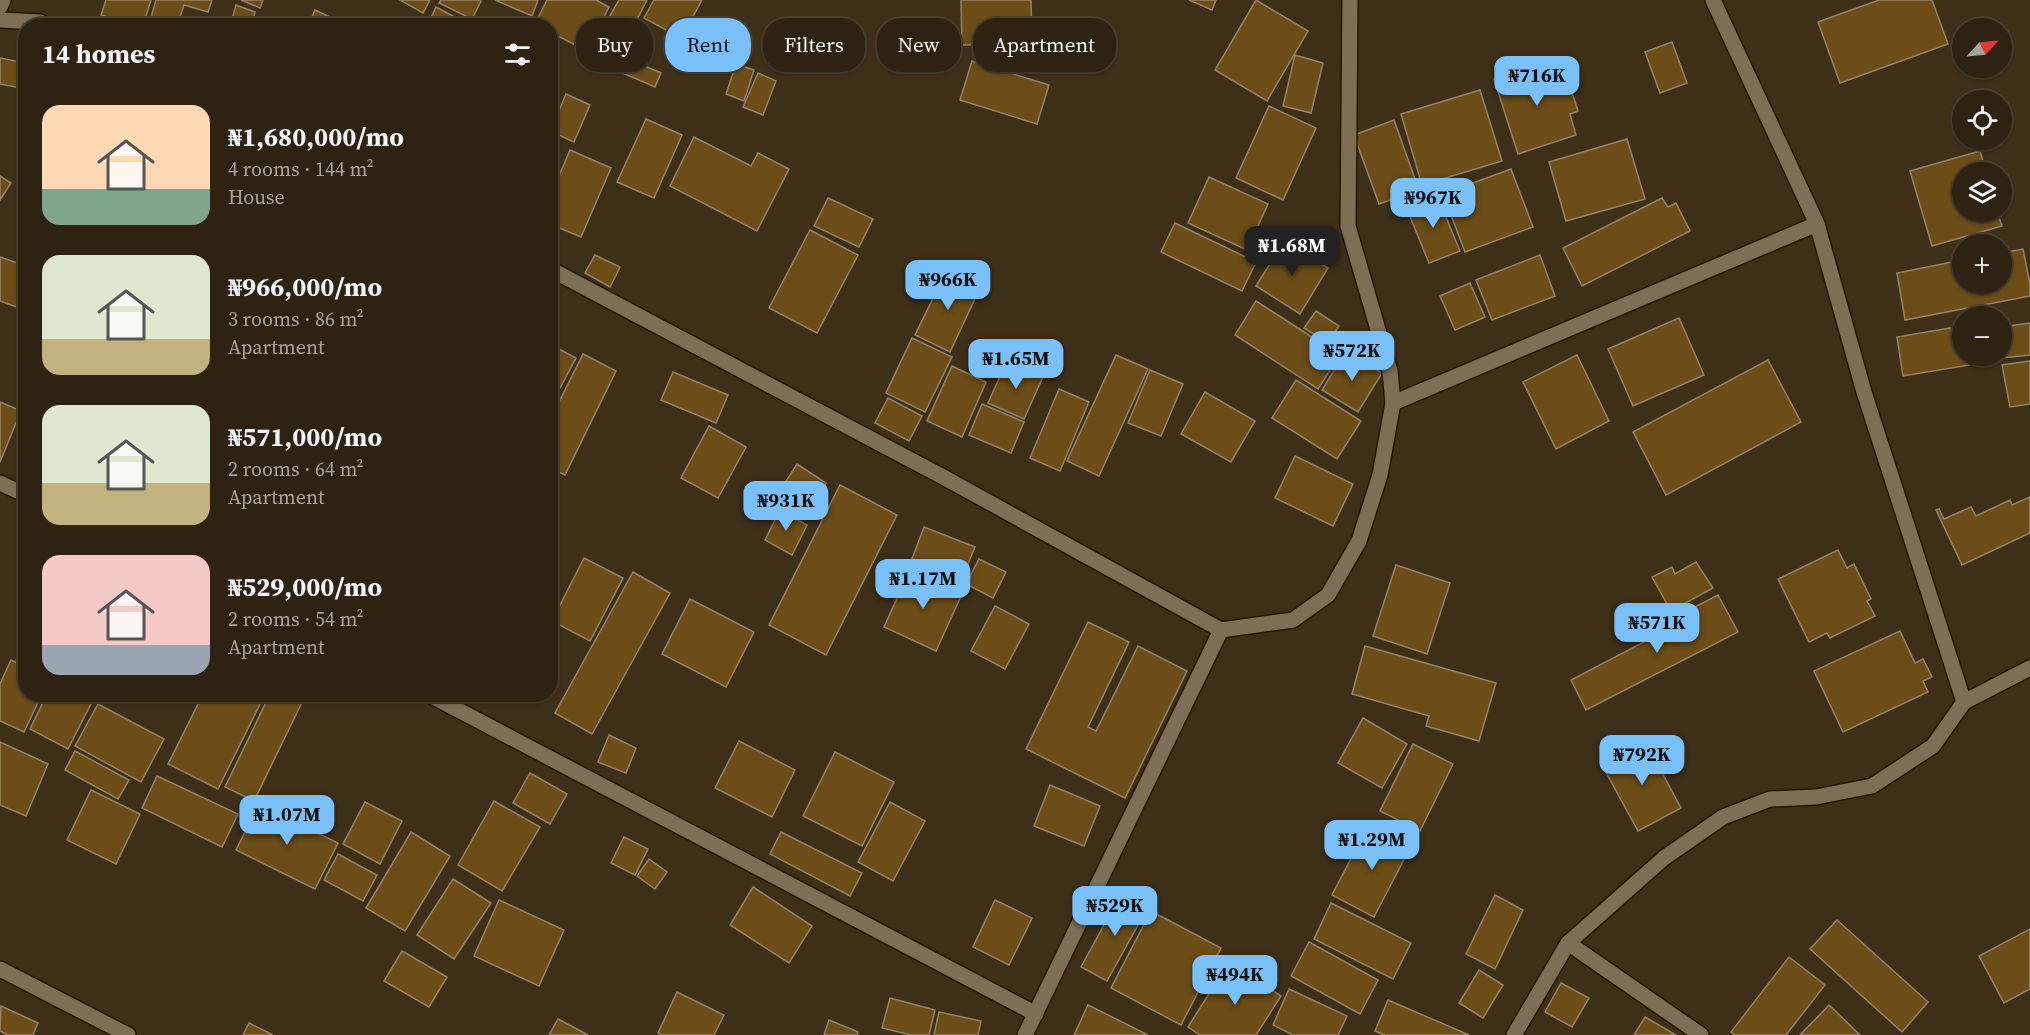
<!DOCTYPE html>
<html lang="en">
<head>
<meta charset="utf-8">
<style>
	:root { --surface:#2e2313; --page:#362b1c; --text:#f1f3f6; --muted:#a7a4a0; --line:#494033; --accent:#79bff8 }
	body { margin:0; font-family:"Source Serif 4",serif; background:var(--page); color:var(--text); height:100vh; display:flex; flex-direction:column; font-size:22px; white-space:nowrap }
	* { box-sizing:border-box; margin:0 }
	p { font-size:20px; color:var(--muted) }
	.icon { flex:none; width:33px; height:33px; fill:none; stroke:currentColor; stroke-width:2; stroke-linecap:round; stroke-linejoin:round }
	.map { position:relative; flex:1; overflow:hidden }
	.details { position:absolute; left:18px; top:18px; width:540px; height:684px; display:flex; flex-direction:column; background:var(--surface); border-radius:24px; box-shadow:0 2px 4px #0004,0 0 0 2px var(--line) }
	.details>* { flex:none }
	.hud { position:absolute; left:576px; top:18px; width:570px; height:54px; display:flex; gap:12px }
	.needle { width:39px; rotate:64deg }
	.tools { position:absolute; left:1952px; top:18px; display:grid; gap:12px }
	.tools a { display:grid; place-items:center; width:60px; height:60px; border-radius:50%; background:var(--surface); box-shadow:0 2px 4px #0004,0 0 0 2px var(--line); font-size:30px }
	.price { position:absolute; translate:-50% -51px; padding:0 14px; border-radius:12px; background:var(--accent); color:#111; font-size:20px; line-height:39px; filter:drop-shadow(0 2px 3px #0008) }
	.price::after { content:''; position:absolute; left:50%; top:36px; width:18px; height:14px; margin-left:-9px; background:inherit; clip-path:polygon(0 0,100% 0,50% 100%) }
	.price.current { background:#222; color:#fff }
	ul { padding:0; list-style:none }
	li { display:flex; align-items:center; gap:18px; height:150px; padding:0 24px }
	li span { display:grid; place-items:center; flex:none; width:168px; height:120px; border-radius:18px; color:#555 }
	li>.icon { margin-inline-start:auto }
	span .icon { width:72px; height:72px; fill:#fffc; stroke-width:1 }
	li b { font-size:26px }
	h2 { display:flex; justify-content:space-between; align-items:center; height:72px; padding:0 24px; font-size:26px }
	.tag { padding:0 21px; border-radius:24px; background:var(--surface); box-shadow:0 2px 4px #0004,0 0 0 2px var(--line); font-size:21px; line-height:54px }
	.tag.current { background:var(--accent); color:#111 }
	.map>svg:first-child { display:block }
</style>
</head>
<body>
<div class="map">
<svg width="2030" height="1035" viewBox="0 0 2030 1035">
	<rect width="100%" height="100%" fill="#3e2f19"/>
	<g fill="#6c4d18" stroke="#94836a" stroke-width="1.5">
		<path d="M106 0H151L143 26H126L127 23 101 15Z"/>
		<path d="M156 0H212L208 12 184 5 177 26H153L149 24Z"/>
		<path d="M241 0H263L260 8Z"/>
		<path d="M400 0H430L423 13Z"/>
		<path d="M441 0H480L481 1 472 19 439 3Z"/>
		<path d="M495 0H538L532 16Z"/>
		<path d="M547 0H596L609 7 587 51 550 32V26L535 24Z"/>
		<path d="M619 0H647L631 31 608 19Z"/>
		<path d="M654 0H702L681 38 644 18Z"/>
		<path d="M961 0H1031L1032 44 962 45Z"/>
		<path d="M1189 0H1216L1212 10Z"/>
		<path d="M1256 0 1308 31 1267 101 1215 70Z"/>
		<path d="M1879 0H1932L1948 44 1840 83 1818 22Z"/>
		<path d="M236 5 255 12 251 26H230Z"/>
		<path d="M436 7 468 24V26H440L430 20Z"/>
		<path d="M315 10 349 26H308Z"/>
		<path d="M697 21 740 39 731 62 688 44Z"/>
		<path d="M1672 42 1687 83 1660 93 1645 52Z"/>
		<path d="M617 54 661 73 655 87 611 68Z"/>
		<path d="M1295 55 1323 63 1311 113 1283 106Z"/>
		<path d="M0 58 26 63V89L0 84Z"/>
		<path d="M972 61 1049 85 1037 124 960 100Z"/>
		<path d="M1553 61 1562 92 1571 89 1578 111 1570 114 1576 135 1518 154 1494 79Z"/>
		<path d="M736 64 754 70 744 101 726 94Z"/>
		<path d="M758 73 776 81 763 115 743 107Z"/>
		<path d="M1480 90 1502 161 1422 185 1401 114Z"/>
		<path d="M566 94 590 105 574 142 550 131Z"/>
		<path d="M1269 106 1316 128 1283 200 1236 178Z"/>
		<path d="M646 119 682 135 654 198 617 182Z"/>
		<path d="M1394 120 1419 190 1379 204 1354 135Z"/>
		<path d="M694 137 751 166 758 153 789 169 757 231 670 186Z"/>
		<path d="M1627 139 1645 199 1566 221 1549 162Z"/>
		<path d="M570 150 611 168 581 237 550 224V197Z"/>
		<path d="M1980 151 1986 172H1962V212H1997L2002 226 1932 246 1910 171Z"/>
		<path d="M550 164 557 168 550 182Z"/>
		<path d="M1511 169 1533 227 1465 252 1443 194Z"/>
		<path d="M0 176 11 183 0 200Z"/>
		<path d="M1209 177 1268 204 1247 250 1188 223Z"/>
		<path d="M1437 195 1460 251 1429 263 1406 207Z"/>
		<path d="M828 198 873 219 859 247 814 226Z"/>
		<path d="M1662 198 1668 207 1676 203 1690 231 1582 286 1563 248Z"/>
		<path d="M1175 223 1256 262 1242 291 1161 252Z"/>
		<path d="M810 230 858 255 817 333 769 308Z"/>
		<path d="M1284 241 1328 268 1300 314 1256 286Z"/>
		<path d="M2023 249 2030 284V296L1905 320 1897 273 1962 260V284H2001V253Z"/>
		<path d="M595 255 620 267 610 287 585 273Z"/>
		<path d="M1540 255 1555 296 1492 320 1476 280Z"/>
		<path d="M0 257 26 266V298L22 309 0 301Z"/>
		<path d="M947 270 981 286 950 352 915 335Z"/>
		<path d="M1470 283 1485 317 1455 330 1440 296Z"/>
		<path d="M1256 301 1340 355 1318 389 1235 335Z"/>
		<path d="M1316 311 1339 326 1328 343 1304 328Z"/>
		<path d="M1679 318 1704 375 1633 406 1608 349Z"/>
		<path d="M2030 323V355L2002 358 2001 327Z"/>
		<path d="M1962 326V356H1974L1976 364 1903 376 1897 337Z"/>
		<path d="M912 338 952 357 925 412 886 393Z"/>
		<path d="M550 344 576 358 550 407Z"/>
		<path d="M1346 351 1382 373 1358 412 1322 390Z"/>
		<path d="M583 354 616 371 565 475 550 468V420Z"/>
		<path d="M1116 355 1148 369 1099 476 1067 461Z"/>
		<path d="M1577 355 1609 421 1556 449 1523 382Z"/>
		<path d="M1768 360 1801 422 1666 495 1633 432Z"/>
		<path d="M1007 361 1043 377 1024 419 988 403Z"/>
		<path d="M2030 361V404L2010 407 2002 365Z"/>
		<path d="M952 366 986 382 962 437 927 421Z"/>
		<path d="M1150 370 1183 384 1161 436 1128 423Z"/>
		<path d="M673 372 728 395 716 423 661 400Z"/>
		<path d="M1296 380 1361 421 1337 459 1272 418Z"/>
		<path d="M1059 389 1089 402 1060 471 1030 458Z"/>
		<path d="M1205 392 1255 421 1231 462 1181 434Z"/>
		<path d="M888 398 922 416 909 441 875 423Z"/>
		<path d="M0 402 21 411 0 462Z"/>
		<path d="M982 404 1024 422 1011 453 969 435Z"/>
		<path d="M709 426 746 447 718 498 681 478Z"/>
		<path d="M1295 456 1353 484 1333 526 1275 498Z"/>
		<path d="M797 464 826 483 803 518 774 500Z"/>
		<path d="M840 485 897 515 826 655 769 625Z"/>
		<path d="M2030 497V533L1962 565 1936 510 1939 509 1944 519 1971 507 1976 516 2010 500 2012 505Z"/>
		<path d="M780 510 807 525 792 555 765 540Z"/>
		<path d="M924 527 975 547 960 583 910 564Z"/>
		<path d="M1838 550 1847 568 1854 564 1871 599 1867 601 1875 616 1830 638 1827 633 1809 642 1778 579Z"/>
		<path d="M584 558 623 578 590 641 552 621Z"/>
		<path d="M979 559 1006 572 993 598 966 584Z"/>
		<path d="M1696 562 1713 588 1671 611 1652 577 1672 567 1675 574Z"/>
		<path d="M1396 565 1450 583 1427 654 1373 636Z"/>
		<path d="M910 570 962 594 936 651 884 627Z"/>
		<path d="M633 572 670 593 592 734 555 713Z"/>
		<path d="M1718 595 1738 632 1586 710 1571 680 1690 618 1687 611Z"/>
		<path d="M690 599 754 632 726 687 662 654Z"/>
		<path d="M995 606 1029 624 1005 669 971 651Z"/>
		<path d="M1088 622 1129 642 1088 727 1096 731 1138 646 1187 671 1125 798 1026 749Z"/>
		<path d="M1900 631 1915 663 1923 659 1932 677 1923 681 1928 692 1843 732 1814 671Z"/>
		<path d="M1365 646 1496 683 1479 741 1426 726 1429 716 1352 694Z"/>
		<path d="M11 660 26 667V694H42L24 732 0 721V684Z"/>
		<path d="M47 694H96L68 749 30 729Z"/>
		<path d="M203 694H265L218 789 168 764Z"/>
		<path d="M270 694H306L254 801 225 787Z"/>
		<path d="M98 704 164 739 141 782 75 746Z"/>
		<path d="M1363 718 1407 744 1382 788 1338 763Z"/>
		<path d="M609 735 636 748 626 773 598 762Z"/>
		<path d="M739 741 795 770 772 817 715 788Z"/>
		<path d="M1645 741 1681 808 1638 831 1602 765Z"/>
		<path d="M0 742 48 764 26 816 0 805Z"/>
		<path d="M1413 744 1453 764 1420 831 1380 811Z"/>
		<path d="M75 751 129 780 118 799 65 770Z"/>
		<path d="M835 752 894 782 862 846 803 816Z"/>
		<path d="M530 773 567 794 550 824 513 803Z"/>
		<path d="M157 776 238 814 222 847 142 808Z"/>
		<path d="M1050 785 1100 806 1084 846 1034 826Z"/>
		<path d="M91 790 140 814 116 864 67 840Z"/>
		<path d="M494 801 540 827 502 891 458 865Z"/>
		<path d="M365 802 402 821 380 864 343 844Z"/>
		<path d="M890 802 925 821 893 881 858 862Z"/>
		<path d="M259 804 338 843 315 889 236 850Z"/>
		<path d="M1369 824 1411 846 1374 917 1332 895Z"/>
		<path d="M411 832 450 856 405 931 366 908Z"/>
		<path d="M781 832 862 873 850 896 770 854Z"/>
		<path d="M624 837 648 849 635 875 611 863Z"/>
		<path d="M338 854 377 875 363 901 324 880Z"/>
		<path d="M649 859 667 872 655 889 637 876Z"/>
		<path d="M453 879 491 903 454 959 417 935Z"/>
		<path d="M753 887 812 926 789 963 730 925Z"/>
		<path d="M1122 892 1148 907 1107 981 1081 967Z"/>
		<path d="M1495 895 1523 910 1495 969 1466 954Z"/>
		<path d="M499 900 564 930 539 986 474 956Z"/>
		<path d="M995 900 1032 918 1009 965 973 947Z"/>
		<path d="M1331 903 1411 943 1393 979 1314 939Z"/>
		<path d="M1151 911 1221 948 1181 1025 1111 988Z"/>
		<path d="M1837 920 1928 1002 1902 1032 1810 949Z"/>
		<path d="M2030 929V989L2004 1003 1979 956Z"/>
		<path d="M1309 942 1378 980 1360 1014 1291 976Z"/>
		<path d="M402 951 447 977 429 1007 384 981Z"/>
		<path d="M1789 957 1825 985 1786 1035H1735L1731 1032Z"/>
		<path d="M1229 962 1281 996 1256 1035H1200L1188 1027Z"/>
		<path d="M1479 970 1503 985 1483 1018 1459 1003Z"/>
		<path d="M1561 983 1589 998 1572 1027 1545 1012Z"/>
		<path d="M1289 989 1347 1016 1338 1035H1293L1273 1025Z"/>
		<path d="M677 992 724 1015 714 1035H662L658 1033Z"/>
		<path d="M890 998 935 1010 929 1035H911L882 1028Z"/>
		<path d="M1388 1000 1469 1035H1385L1375 1031Z"/>
		<path d="M1088 1005 1148 1035H1074Z"/>
		<path d="M1829 1005 1860 1035H1800Z"/>
		<path d="M1 1006 38 1023 33 1035H8L0 1031Z"/>
		<path d="M939 1012 981 1021 978 1035H934Z"/>
		<path d="M1645 1017 1676 1035H1634Z"/>
		<path d="M558 1019 588 1035H549Z"/>
		<path d="M829 1020 858 1032 857 1035H824Z"/>
		<path d="M249 1023 273 1035H243Z"/>
	</g>
	<g fill="none" stroke-linecap="round" stroke-linejoin="round">
		<g stroke="#241702" stroke-width="18">
			<g id="street">
				<path d="M1713 0 1817 224 1864 392 1964 702"/>
				<path d="M0 7 3 0"/>
				<path d="M0 20 40 22 48 26"/>
				<path d="M550 269 945 478 1221 630"/>
				<path d="M1393 403 1817 224"/>
				<path d="M0 483 26 495"/>
				<path d="M428 694 1036 1014"/>
				<path d="M1568 943 1701 1035"/>
				<path d="M0 969 128 1035"/>
				<path d="M1025 1035 1221 630 1293 620 1328 595 1359 541 1380 475 1393 403 1390 371 1348 226 1350 0"/>
				<path d="M1514 1035 1568 943 1664 858 1723 817 1770 799 1816 797 1872 786 1933 746 1964 702 2030 668"/>
			</g>
		</g>
		<use href="#street" stroke="#7f6e56" stroke-width="15"/>
	</g>
</svg>
<div class="tools">
<a><svg class="needle" viewBox="-14 -14 28 28"><path d="M0-13l5 13h-10z" fill="#e53935"/><path d="M0 13l5-13h-10z" fill="#a7a4a0"/></svg></a>
<a><svg class="icon" aria-label="locate" viewBox="0 0 24 24"><circle cx="12" cy="12" r="6"/><path d="M12 2v4M12 18v4M2 12h4M18 12h4"/></svg></a>
<a><svg class="icon" aria-label="layers" viewBox="0 0 24 24"><path d="M12 4l9 5-9 5-9-5zM3 14l9 5 9-5"/></svg></a>
<a>+</a>
<a>−</a>
</div>
<b class="price" style="left:1537px;top:107px">₦716K</b>
<b class="price" style="left:1433px;top:229px">₦967K</b>
<b class="price current" style="left:1292px;top:277px">₦1.68M</b>
<b class="price" style="left:948px;top:311px">₦966K</b>
<b class="price" style="left:1352px;top:382px">₦572K</b>
<b class="price" style="left:1016px;top:390px">₦1.65M</b>
<b class="price" style="left:786px;top:532px">₦931K</b>
<b class="price" style="left:923px;top:610px">₦1.17M</b>
<b class="price" style="left:1657px;top:654px">₦571K</b>
<b class="price" style="left:1642px;top:786px">₦792K</b>
<b class="price" style="left:287px;top:846px">₦1.07M</b>
<b class="price" style="left:1372px;top:871px">₦1.29M</b>
<b class="price" style="left:1115px;top:937px">₦529K</b>
<b class="price" style="left:1235px;top:1006px">₦494K</b>
<div class="hud">
<a class="tag">Buy</a>
<a class="tag current">Rent</a>
<a class="tag">Filters</a>
<a class="tag">New</a>
<a class="tag">Apartment</a>
</div>
<section class="details">
<h2>14 homes<svg class="icon" aria-label="filters" viewBox="0 0 24 24"><path d="M4 7h16M4 17h16"/><circle cx="9" cy="7" r="2"/><circle cx="15" cy="17" r="2"/></svg></h2>
<ul>
<li><span style="background:linear-gradient(#ffd9b3 70%,#7fa58c 0)"><svg class="icon" aria-label="home" viewBox="0 0 24 24"><path d="M3 11l9-7 9 7M6 9v11h12V9"/></svg></span><div><b>₦1,680,000/mo</b><p>4 rooms · 144 m²</p><p>House</p></div></li>
<li><span style="background:linear-gradient(#dfe7d0 70%,#c2b280 0)"><svg class="icon" aria-label="home" viewBox="0 0 24 24"><path d="M3 11l9-7 9 7M6 9v11h12V9"/></svg></span><div><b>₦966,000/mo</b><p>3 rooms · 86 m²</p><p>Apartment</p></div></li>
<li><span style="background:linear-gradient(#dfe7d0 65%,#c2b280 0)"><svg class="icon" aria-label="home" viewBox="0 0 24 24"><path d="M3 11l9-7 9 7M6 9v11h12V9"/></svg></span><div><b>₦571,000/mo</b><p>2 rooms · 64 m²</p><p>Apartment</p></div></li>
<li><span style="background:linear-gradient(#f6c9c9 75%,#9aa5b1 0)"><svg class="icon" aria-label="home" viewBox="0 0 24 24"><path d="M3 11l9-7 9 7M6 9v11h12V9"/></svg></span><div><b>₦529,000/mo</b><p>2 rooms · 54 m²</p><p>Apartment</p></div></li>
</ul>
</section>
</div>
</body>
</html>
